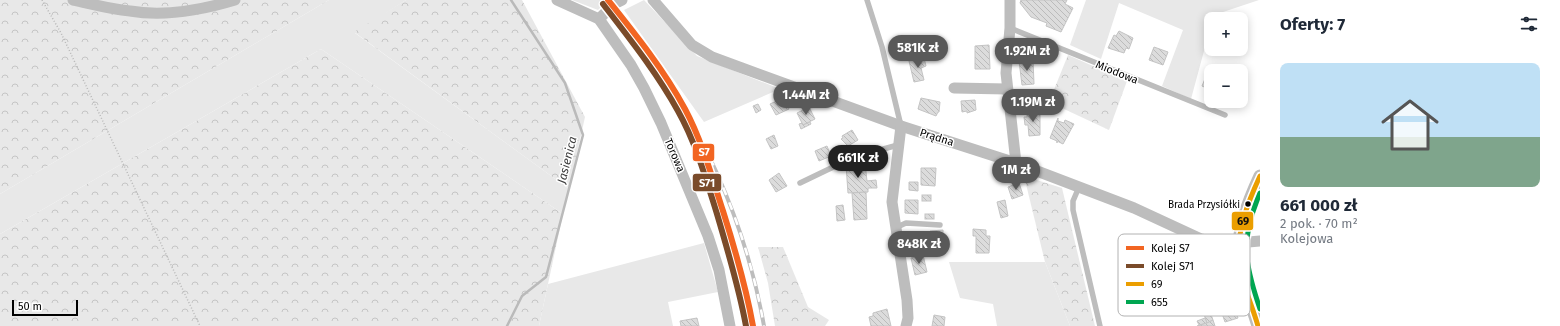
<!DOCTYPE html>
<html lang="pl">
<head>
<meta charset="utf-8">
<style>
	:root { --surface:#fff; --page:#f6f6f7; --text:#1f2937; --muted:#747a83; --accent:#595959 }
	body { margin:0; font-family:"Fira Sans",sans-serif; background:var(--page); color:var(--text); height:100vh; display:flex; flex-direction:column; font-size:15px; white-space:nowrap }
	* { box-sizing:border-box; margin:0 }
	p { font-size:13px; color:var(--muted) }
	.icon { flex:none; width:22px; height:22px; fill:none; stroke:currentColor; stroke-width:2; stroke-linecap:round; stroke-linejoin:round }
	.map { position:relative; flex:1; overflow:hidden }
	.sheet { display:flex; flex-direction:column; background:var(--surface); width:300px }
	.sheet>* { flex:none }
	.controls { position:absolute; left:1204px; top:12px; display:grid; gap:8px }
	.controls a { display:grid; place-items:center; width:44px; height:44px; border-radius:8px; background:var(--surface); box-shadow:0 2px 10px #0003; font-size:20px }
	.scale { position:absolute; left:12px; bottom:10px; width:66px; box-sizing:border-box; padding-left:4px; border:2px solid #000; border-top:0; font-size:11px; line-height:14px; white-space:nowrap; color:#000; -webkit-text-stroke:3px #fff; paint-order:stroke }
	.price { position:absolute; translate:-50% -34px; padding:0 9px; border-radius:14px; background:var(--accent); color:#fff; font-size:13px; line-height:26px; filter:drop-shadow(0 1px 2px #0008) }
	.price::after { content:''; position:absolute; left:50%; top:24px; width:12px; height:9px; margin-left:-6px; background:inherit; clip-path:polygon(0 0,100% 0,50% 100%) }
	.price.on { background:#222; color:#fff }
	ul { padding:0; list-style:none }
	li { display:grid; align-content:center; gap:8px; height:212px; padding:0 20px }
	li span { display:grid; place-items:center; height:124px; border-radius:8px; color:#555 }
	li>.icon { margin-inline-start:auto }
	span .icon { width:72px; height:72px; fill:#fffc; stroke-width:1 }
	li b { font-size:17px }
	h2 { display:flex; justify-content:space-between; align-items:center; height:48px; padding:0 20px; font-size:17px }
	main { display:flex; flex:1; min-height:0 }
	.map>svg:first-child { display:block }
</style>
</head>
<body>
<main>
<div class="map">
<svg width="1260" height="326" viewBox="0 0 1260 326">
	<defs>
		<pattern id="forest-crowns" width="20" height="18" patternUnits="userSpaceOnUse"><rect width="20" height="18" fill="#e8e8e8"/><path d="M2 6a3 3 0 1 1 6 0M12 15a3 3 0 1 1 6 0" fill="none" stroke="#c5c5c5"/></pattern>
		<pattern id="building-back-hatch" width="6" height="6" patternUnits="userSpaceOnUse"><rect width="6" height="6" fill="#dcdcdc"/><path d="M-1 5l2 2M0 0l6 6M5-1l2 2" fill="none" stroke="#bbb"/></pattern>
	</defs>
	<rect width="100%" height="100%" fill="#fff"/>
	<g fill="#e8e8e8">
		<path d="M329 0H406L355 33 569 189 563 214 321 49 0 234V194Z"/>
		<path d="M572 0H602L605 3 598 10Z"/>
		<path d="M644 0 697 56 780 89 704 122 624 10Z"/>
		<path d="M1086 0H1259L1214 15 1211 19V25L1191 99 1162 86 1183 30 1119 3 1101 59 1070 45Z"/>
		<path d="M704 243 718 292 668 302 673 326H539L548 284Z"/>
		<path d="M949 262H1045L1070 326H997L993 304 960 298Z"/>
	</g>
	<g fill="url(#forest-crowns)">
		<path d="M0 0H329L0 194Z"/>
		<path d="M406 0H522L585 117 569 189 354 32Z"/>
		<path d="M321 49 563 214 539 326H0V234Z"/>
		<path d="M1068 55 1127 81 1109 130 1049 102Z"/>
		<path d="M1024 176 1062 188 1095 326H1070L1045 262Z"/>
		<path d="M758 247H783L808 307 829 320 825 326H775L768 283Z"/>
	</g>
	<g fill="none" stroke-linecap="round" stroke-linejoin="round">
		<path stroke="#bababa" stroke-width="2.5" d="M507 326 522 296 546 277 583 135 565 83 511 0"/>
	</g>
	<g fill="url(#building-back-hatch)" stroke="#c4c4c4">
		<path d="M1021 0H1067L1065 4 1073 8 1061 32 1046 26 1047 23 1031 17 1020 3Z"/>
		<path d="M1119 31 1133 38 1129 49 1126 48 1124 53 1108 48 1114 35 1116 36Z"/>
		<path d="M989 45 990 69H975V46Z"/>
		<path d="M1154 47 1168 52 1163 65 1149 60Z"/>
		<path d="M924 58 926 66 921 68 924 80 914 82 909 61Z"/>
		<path d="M1026 59 1033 60 1034 84 1022 85 1019 61Z"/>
		<path d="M1207 74 1211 76V88L1209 89 1202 86Z"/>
		<path d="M783 98 789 109 776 115 770 104Z"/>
		<path d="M921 98 940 102 939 112H938L936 116 918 109Z"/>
		<path d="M975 100 976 110 967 113V111L962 112 961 101Z"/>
		<path d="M758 104 761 110 756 113 753 106Z"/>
		<path d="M809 107 815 119 803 125 797 113Z"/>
		<path d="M1037 109 1038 114H1040V135L1029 136 1028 125H1025L1024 117H1027V113H1030V110Z"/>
		<path d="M1058 118V121L1064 123 1065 120 1074 124 1063 144 1057 141V143V141L1050 138Z"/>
		<path d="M810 122 811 124 801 129 799 124 802 123 803 125Z"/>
		<path d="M852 130 858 140 848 146 841 139 843 138 842 136Z"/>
		<path d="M774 135 778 146 771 149 766 139Z"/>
		<path d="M827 146 831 156 819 161 815 151Z"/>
		<path d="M859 161V164L865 163 867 181 876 180 877 188H868V192L848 193 846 165Z"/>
		<path d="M921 168H936L935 186 921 185Z"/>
		<path d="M779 173 787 186 776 192 769 180Z"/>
		<path d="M909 182H918V191L909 190Z"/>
		<path d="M1019 183 1023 195 1012 199 1008 187Z"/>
		<path d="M866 192 867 219 854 220 852 193Z"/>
		<rect x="922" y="195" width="9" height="6"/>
		<path d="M905 200H918V214L905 213Z"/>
		<path d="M1005 200 1008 216 1001 218 997 202Z"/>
		<path d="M843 205 845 220 837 221 836 206Z"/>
		<rect x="925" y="214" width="9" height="5"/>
		<path d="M973 229 986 230V236H990L989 253H976V236H973Z"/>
		<path d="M943 230V237L931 238 930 231Z"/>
		<path d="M923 237 925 248 911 251 910 245 914 244 913 239Z"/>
		<path d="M943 237 944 246H937V238Z"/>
		<path d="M923 255 927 272 915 275 911 258Z"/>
		<path d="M1231 298 1238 318 1225 322 1218 302Z"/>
		<path d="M887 309 891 326H871L869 317 873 316V313Z"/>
		<path d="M1210 312 1213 320 1207 323 1204 314Z"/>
		<path d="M934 315 945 317 944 326H932Z"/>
		<path d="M697 318 699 326H681L680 321Z"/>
		<path d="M1205 318 1207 323 1199 325 1197 321Z"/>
		<path d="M1213 320 1215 326H1197L1207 323Z"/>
	</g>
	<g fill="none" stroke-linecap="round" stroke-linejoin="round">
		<path stroke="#b8b8b8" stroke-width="1.5" stroke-dasharray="1 2" stroke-linecap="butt" d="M42 0 61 33 200 326"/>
		<g stroke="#bdbdbd" stroke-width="5.5">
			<path d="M867 0 882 47 901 126"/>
			<path d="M1010 28 1225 115"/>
			<path d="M800 183 854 157 898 145"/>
			<path d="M1079 187 1073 201V210L1100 326"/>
			<path d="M895 228 906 223 940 225"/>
		</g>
		<g stroke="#bdbdbd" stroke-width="11">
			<path d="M73 0C92 4 110 9 130 11 164 17 202 10 235 0"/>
			<path d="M557 0 599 19 631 65 644 88 661 123 708 236 719 270 730 326"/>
			<path d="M653 0 692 45 712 57 901 126 1016 163 1134 208 1201 239 1226 244 1260 241"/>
			<path d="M1010 0V28L1006 73 1016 163"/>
			<path d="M618 2 622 0"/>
			<path d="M599 19 607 11"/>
			<path d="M954 88 1007 89"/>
			<path d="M901 126 892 202 907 300 908 318 906 326"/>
		</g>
		<path stroke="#bdbdbd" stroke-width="13" d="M1258 326C1252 305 1242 283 1239 261 1236 232 1248 202 1260 176"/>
		<g stroke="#bdbdbd" stroke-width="4">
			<path id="rail" d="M672 88C717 162 749 240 764 326"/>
		</g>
		<use href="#rail" stroke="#fff" stroke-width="2.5" stroke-dasharray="8" stroke-linecap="butt"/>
		<g stroke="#fff" stroke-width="8">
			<path id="bus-1" d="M1258 326C1252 305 1242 284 1239 261 1236 232 1248 202 1260 176"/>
		</g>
		<g stroke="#fff" stroke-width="8">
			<path id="bus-2" d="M1260 193C1240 240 1244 262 1260 309"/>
		</g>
		<use href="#bus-1" stroke="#eb9e00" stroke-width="5"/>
		<use href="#bus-2" stroke="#00a651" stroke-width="5"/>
		<g stroke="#fff" stroke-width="9">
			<path id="rail-1" d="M608 0C636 35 664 70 685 109 702 141 712 177 723 211 735 249 746 287 753 326"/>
		</g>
		<g stroke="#fff" stroke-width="9">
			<path id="rail-2" d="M603 4C630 39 657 73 678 111 696 143 706 179 717 214 728 251 739 288 746 326"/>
		</g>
		<use href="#rail-1" stroke="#f26522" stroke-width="6"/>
		<use href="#rail-2" stroke="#7a4b2a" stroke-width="6"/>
	</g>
	<circle fill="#000" stroke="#fff" stroke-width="1.5" cx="1248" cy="204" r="3.5"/>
	<g text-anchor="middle" stroke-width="3" stroke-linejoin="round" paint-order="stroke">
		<g font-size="10" fill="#000" stroke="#fff" text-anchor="end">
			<text x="1240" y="208">Brada Przysiółki</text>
		</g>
		<g font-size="11" fill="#000" stroke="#fff">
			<text transform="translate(1117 72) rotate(22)" y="4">Miodowa</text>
			<text transform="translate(937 137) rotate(18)" y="4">Prądna</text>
			<text transform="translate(675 155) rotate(67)" y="4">Torowa</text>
		</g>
		<g font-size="12" font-style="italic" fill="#3e3e3e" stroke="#fff">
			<text transform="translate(567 160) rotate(-76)" y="4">Jasienica</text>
		</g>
	</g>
	<rect x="1118" y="234" width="132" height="82" rx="6" fill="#fff" stroke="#b2b2b2" stroke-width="1"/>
	<rect x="1126" y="246" width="18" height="4" fill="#f26522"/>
	<rect x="1126" y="264" width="18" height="4" fill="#7a4b2a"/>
	<rect x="1126" y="282" width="18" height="4" fill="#eb9e00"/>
	<rect x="1126" y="300" width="18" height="4" fill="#00a651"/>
	<g font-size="11" fill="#000">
		<text x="1151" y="252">Kolej S7</text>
		<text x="1151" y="270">Kolej S71</text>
		<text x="1151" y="288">69</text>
		<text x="1151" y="306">655</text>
	</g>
	<g stroke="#fff" stroke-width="1.5">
		<rect x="692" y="143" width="23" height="19" rx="4" fill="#f26522"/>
		<rect x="692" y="173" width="30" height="19" rx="4" fill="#7a4b2a"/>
		<rect x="1231" y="211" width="23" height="20" rx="4" fill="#eb9e00"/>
	</g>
	<g font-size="11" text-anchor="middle" font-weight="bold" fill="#fff">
		<text x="704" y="156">S7</text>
		<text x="707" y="187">S71</text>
	</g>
	<g font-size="11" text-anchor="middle" font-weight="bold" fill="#111">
		<text x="1243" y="225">69</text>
	</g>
</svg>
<div class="controls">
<a>+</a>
<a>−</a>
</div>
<div class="scale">50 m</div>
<b class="price" style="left:918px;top:69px">581K zł</b>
<b class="price" style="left:1027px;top:72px">1.92M zł</b>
<b class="price" style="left:806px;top:116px">1.44M zł</b>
<b class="price" style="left:1033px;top:123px">1.19M zł</b>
<b class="price on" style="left:858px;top:179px">661K zł</b>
<b class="price" style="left:1016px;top:191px">1M zł</b>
<b class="price" style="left:919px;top:265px">848K zł</b>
</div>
<section class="sheet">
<h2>Oferty: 7<svg class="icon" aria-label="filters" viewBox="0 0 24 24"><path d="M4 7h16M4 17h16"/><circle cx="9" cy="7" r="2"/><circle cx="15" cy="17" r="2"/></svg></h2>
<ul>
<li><span style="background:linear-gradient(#bfe0f5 60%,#7fa58c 0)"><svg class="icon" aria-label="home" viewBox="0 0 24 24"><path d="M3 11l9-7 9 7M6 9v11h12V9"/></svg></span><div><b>661 000 zł</b><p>2 pok. · 70 m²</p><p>Kolejowa</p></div></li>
</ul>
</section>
</main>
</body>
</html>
